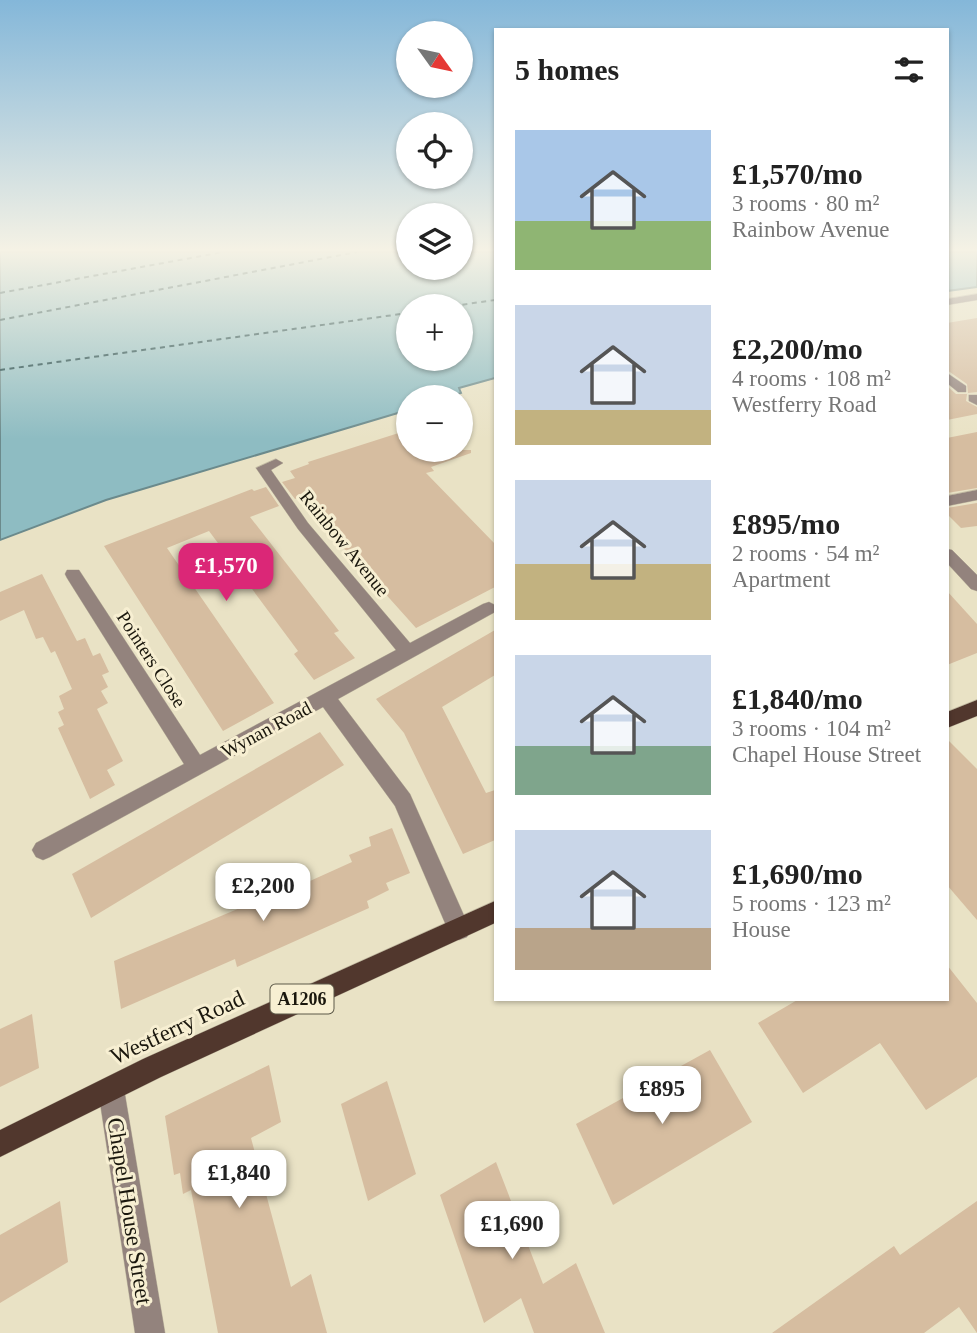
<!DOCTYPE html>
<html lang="en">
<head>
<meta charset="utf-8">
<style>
	:root { --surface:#fff; --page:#f2f2f2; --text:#222; --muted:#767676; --accent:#db2777 }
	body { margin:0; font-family:"Times New Roman",serif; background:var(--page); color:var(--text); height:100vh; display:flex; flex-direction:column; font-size:26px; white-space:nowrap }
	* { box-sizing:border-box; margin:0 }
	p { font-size:23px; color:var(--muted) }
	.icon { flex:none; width:38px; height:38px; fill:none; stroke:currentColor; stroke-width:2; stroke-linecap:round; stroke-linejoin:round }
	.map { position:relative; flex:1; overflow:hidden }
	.drawer { position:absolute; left:494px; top:28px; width:455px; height:973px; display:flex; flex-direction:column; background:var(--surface); border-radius:0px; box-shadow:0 2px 5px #0004 }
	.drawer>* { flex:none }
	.needle { width:46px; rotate:123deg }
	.fabs { position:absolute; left:396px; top:21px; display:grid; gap:14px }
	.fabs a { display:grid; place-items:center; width:77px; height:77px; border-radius:50%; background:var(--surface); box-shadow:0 2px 5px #0004; font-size:35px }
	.price { position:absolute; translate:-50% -60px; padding:0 16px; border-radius:14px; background:#fff; color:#222; font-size:23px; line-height:46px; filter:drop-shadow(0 2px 4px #0008) }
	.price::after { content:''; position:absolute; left:50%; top:42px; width:21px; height:16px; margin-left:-10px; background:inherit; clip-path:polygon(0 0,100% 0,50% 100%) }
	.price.on { background:var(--accent); color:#fff }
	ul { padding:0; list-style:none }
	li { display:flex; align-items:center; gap:21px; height:175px; padding:0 21px }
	li span { display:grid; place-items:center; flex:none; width:196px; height:140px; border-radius:0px; color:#555 }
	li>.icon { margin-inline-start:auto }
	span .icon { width:84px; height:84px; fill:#fffc; stroke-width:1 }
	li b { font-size:30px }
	h2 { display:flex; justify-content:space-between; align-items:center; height:84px; padding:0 21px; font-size:30px }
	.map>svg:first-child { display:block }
</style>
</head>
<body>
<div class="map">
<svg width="977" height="1333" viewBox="0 0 977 1333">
	<rect width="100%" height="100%" fill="#e9e2c5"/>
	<g fill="#8ebcc2" stroke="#6b8a8c" stroke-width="2" fill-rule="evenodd">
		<path d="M0 252H408V268H460V252H495V378L459 388 461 393 449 397H408V410L106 500 0 540ZM408 306H460V359H408Z"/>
		<path d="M947 252H977V287L947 291Z"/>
	</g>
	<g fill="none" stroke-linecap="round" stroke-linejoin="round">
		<g stroke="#0b383d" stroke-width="2" stroke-dasharray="5 4.5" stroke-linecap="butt">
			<path d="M0 293 223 252"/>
			<path d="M453 306 495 300"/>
			<path d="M0 320 357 252"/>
			<path d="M0 370 408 313"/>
		</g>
	</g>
	<g fill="#d6bda0">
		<path d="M977 318V392L968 393 967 384 947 370V323Z"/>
		<path d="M947 386 956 394H967L966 401 977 407V414L947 420Z"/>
		<path d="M408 430V450H471V453L431 467 434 471 426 473 495 544V587L416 628 365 571 363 572 306 502 301 497 295 499 282 482 295 478 290 471 309 464 308 462Z"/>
		<path d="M977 432V488L947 493V438Z"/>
		<path d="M266 487 279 506 250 517 339 631 334 633 355 658 314 680 294 654 298 651 209 531 167 548 274 703 223 731 104 546 252 489 254 491Z"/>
		<path d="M977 503V526L961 528 947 514V508Z"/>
		<path d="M42 574 77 641 85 638 93 656 100 653 109 672 102 675 108 687 101 691 108 703 97 709 123 761 107 770 115 785 90 799 58 728 64 725 58 712 64 709 59 696 72 689 55 651 51 653 43 637 36 639 24 610 0 621V592Z"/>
		<path d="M947 591 977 624V653L947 665Z"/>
		<path d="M495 630V675L442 707 486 793 495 790V840L463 854 404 733 376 699Z"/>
		<path d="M320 732 344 765 91 918 72 874Z"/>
		<path d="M947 739 977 769V920L947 885Z"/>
		<path d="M392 828 410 873 386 883 389 890 367 901 369 908 237 967 235 959 121 1009 114 961 278 892 279 895 352 862 349 855 371 846 369 837Z"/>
		<path d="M947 965 977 1003V1077L926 1110 880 1043 803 1093 758 1023 799 999H947Z"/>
		<path d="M32 1014 39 1068 0 1087V1029Z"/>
		<path d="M710 1050 752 1122 613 1205 576 1124Z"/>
		<path d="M269 1065 281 1122 251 1138 291 1287 311 1274 327 1333H218L191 1190 183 1194 180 1173 174 1175 165 1116Z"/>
		<path d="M387 1081 416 1174 368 1201 341 1104Z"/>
		<path d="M496 1162 543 1284 576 1263 605 1333H534L521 1298 484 1323 440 1195Z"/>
		<path d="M60 1201 68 1262 0 1303V1235Z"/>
		<path d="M977 1201V1333L959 1307 924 1333H772L894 1246 900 1255Z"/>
	</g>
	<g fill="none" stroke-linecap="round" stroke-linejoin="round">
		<g stroke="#c4bda4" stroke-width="1">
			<g id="street">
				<path d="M977 294V300L947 305V299Z"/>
				<path d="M947 373 966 386V392H958L947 383Z"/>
				<path d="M969 395H977V405L969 401Z"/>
				<path d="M276 459 283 463 271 470 308 523 410 643 483 604 489 602 495 605V612L338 699 410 794 470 929 467 937 459 940 451 937 395 806 323 707 50 857 43 860 36 857 32 850 36 843 184 764 67 578 65 574 67 570H79L200 755 396 650 298 529 256 468Z"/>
				<path d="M977 490V500L947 506V496Z"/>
				<path d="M947 549 952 550 977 575V591L971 589 947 563Z"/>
				<path d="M111 1076 120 1080 124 1089 165 1333H135L98 1089 102 1080Z"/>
			</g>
		</g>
		<g stroke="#c4bda4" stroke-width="1">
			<g id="primary">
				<path d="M977 700V716L947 728V712Z"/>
				<path d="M495 901V923L161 1077 0 1157V1130L143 1059Z"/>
			</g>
		</g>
		<use href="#street" fill="#93837d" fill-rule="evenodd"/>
		<use href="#primary" fill="#51372d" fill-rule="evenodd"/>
	</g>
	<linearGradient id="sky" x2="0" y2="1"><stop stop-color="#84b7d9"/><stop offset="0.57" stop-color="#f5f2e5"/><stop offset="1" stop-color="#f5f2e5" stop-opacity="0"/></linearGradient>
	<rect width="977" height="439" fill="url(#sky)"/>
	<g text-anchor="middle" stroke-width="6" stroke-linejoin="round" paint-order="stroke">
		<rect fill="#f7efd2" stroke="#5c5848" stroke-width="2" x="270.5" y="984.5" width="63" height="29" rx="5"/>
		<g font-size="18" font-weight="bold" fill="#1a170d">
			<text x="302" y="1005">A1206</text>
		</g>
		<g font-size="19" fill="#1a170d" stroke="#f7efd2">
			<text transform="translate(345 543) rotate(51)" y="7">Rainbow Avenue</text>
			<text transform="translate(152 659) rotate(57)" y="7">Pointers Close</text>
			<text transform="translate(266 729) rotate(-28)" y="7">Wynan Road</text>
		</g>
		<g font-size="23" fill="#1a170d" stroke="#f7efd2">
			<text transform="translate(177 1027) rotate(-25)" y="8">Westferry Road</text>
			<text transform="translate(130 1211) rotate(81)" y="8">Chapel House Street</text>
		</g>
	</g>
</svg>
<div class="fabs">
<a><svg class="needle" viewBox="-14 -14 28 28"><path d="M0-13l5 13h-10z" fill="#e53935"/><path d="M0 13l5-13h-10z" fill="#767676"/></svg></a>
<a><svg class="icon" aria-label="locate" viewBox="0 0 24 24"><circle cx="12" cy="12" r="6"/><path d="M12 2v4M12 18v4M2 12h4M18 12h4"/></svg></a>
<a><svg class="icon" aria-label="layers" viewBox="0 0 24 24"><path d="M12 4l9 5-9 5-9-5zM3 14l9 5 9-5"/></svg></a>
<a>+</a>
<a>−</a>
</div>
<b class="price on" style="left:226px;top:603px">£1,570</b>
<b class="price" style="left:263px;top:923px">£2,200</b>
<b class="price" style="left:662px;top:1126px">£895</b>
<b class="price" style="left:239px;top:1210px">£1,840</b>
<b class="price" style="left:512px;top:1261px">£1,690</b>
<section class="drawer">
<h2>5 homes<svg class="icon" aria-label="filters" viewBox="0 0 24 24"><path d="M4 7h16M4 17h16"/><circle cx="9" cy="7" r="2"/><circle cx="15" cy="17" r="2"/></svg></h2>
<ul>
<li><span style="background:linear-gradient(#a9c7e8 65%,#8fb573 0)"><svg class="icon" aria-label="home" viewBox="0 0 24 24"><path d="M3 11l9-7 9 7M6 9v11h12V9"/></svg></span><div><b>£1,570/mo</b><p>3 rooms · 80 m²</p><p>Rainbow Avenue</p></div></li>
<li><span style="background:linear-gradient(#c9d6e8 75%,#c2b280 0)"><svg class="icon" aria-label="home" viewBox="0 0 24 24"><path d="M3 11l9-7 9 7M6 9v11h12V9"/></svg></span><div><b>£2,200/mo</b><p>4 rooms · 108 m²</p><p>Westferry Road</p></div></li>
<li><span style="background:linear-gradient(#c9d6e8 60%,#c2b280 0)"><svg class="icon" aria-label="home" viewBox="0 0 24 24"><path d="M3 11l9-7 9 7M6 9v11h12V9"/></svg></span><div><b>£895/mo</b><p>2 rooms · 54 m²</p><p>Apartment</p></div></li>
<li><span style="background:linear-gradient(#c9d6e8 65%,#7fa58c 0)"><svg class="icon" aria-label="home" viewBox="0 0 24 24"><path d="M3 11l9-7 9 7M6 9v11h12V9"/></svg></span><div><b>£1,840/mo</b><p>3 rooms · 104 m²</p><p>Chapel House Street</p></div></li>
<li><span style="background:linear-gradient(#c9d6e8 70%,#b9a48a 0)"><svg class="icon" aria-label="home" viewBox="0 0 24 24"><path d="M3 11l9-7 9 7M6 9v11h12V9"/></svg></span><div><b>£1,690/mo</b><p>5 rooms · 123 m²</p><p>House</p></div></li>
</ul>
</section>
</div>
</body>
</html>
